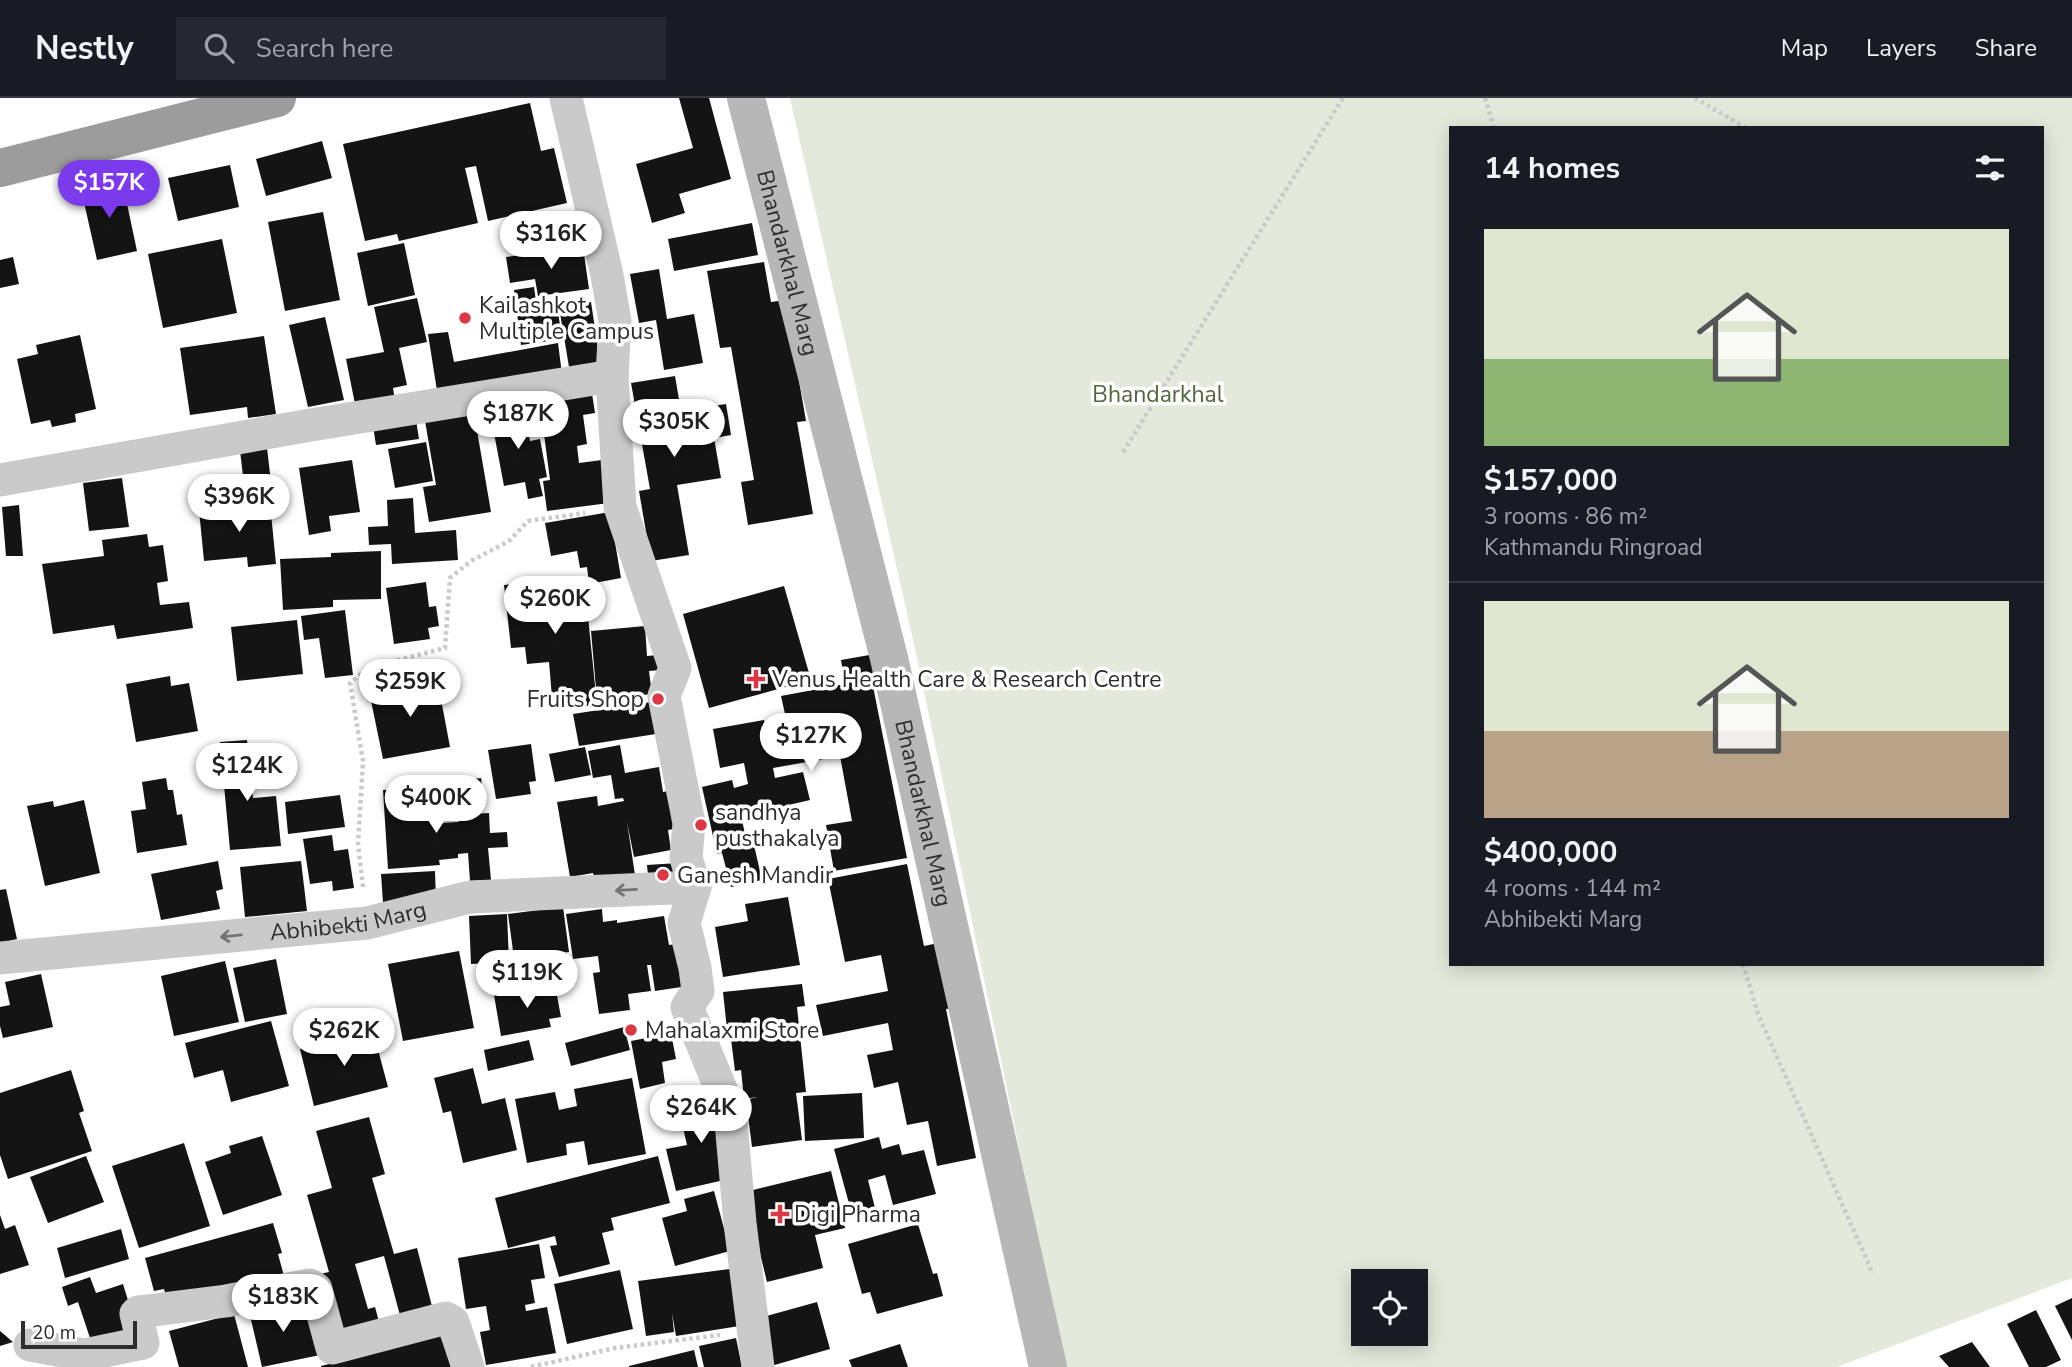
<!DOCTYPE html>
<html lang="en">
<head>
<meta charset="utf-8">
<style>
	:root { --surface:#171b24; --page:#242831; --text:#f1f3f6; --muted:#9ea1a6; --line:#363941; --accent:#7c3aed }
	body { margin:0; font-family:"Nunito Sans",sans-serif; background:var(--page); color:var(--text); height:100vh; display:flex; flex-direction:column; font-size:26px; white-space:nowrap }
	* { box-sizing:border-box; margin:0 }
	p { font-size:23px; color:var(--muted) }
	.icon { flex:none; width:38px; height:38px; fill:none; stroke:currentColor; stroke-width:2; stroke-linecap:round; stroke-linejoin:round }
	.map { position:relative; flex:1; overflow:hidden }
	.drawer { position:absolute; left:1449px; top:28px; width:595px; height:840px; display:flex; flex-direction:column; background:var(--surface); border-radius:0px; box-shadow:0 4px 18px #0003 }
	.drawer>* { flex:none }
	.buttons { position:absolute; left:1351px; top:1171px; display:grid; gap:14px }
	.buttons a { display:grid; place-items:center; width:77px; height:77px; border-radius:0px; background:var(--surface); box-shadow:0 4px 18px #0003; font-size:35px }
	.scale { position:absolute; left:21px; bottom:18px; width:116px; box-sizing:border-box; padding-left:7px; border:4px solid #2d2d2d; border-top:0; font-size:19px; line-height:24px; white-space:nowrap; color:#2d2d2d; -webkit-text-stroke:5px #fff; paint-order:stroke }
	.price { position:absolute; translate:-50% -60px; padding:0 16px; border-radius:24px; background:#fff; color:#222; font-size:23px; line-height:46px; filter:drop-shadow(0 2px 4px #0008) }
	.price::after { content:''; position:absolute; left:50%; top:42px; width:21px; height:16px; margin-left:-10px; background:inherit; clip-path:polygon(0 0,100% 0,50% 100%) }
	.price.current { background:var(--accent); color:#fff }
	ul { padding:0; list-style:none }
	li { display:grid; align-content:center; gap:14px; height:371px; padding:0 35px }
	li+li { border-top:2px solid var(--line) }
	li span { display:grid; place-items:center; height:217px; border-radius:0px; color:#555 }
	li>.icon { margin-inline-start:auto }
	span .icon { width:126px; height:126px; fill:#fffc; stroke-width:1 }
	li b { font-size:30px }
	h2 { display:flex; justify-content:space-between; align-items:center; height:84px; padding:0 35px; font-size:30px }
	header { display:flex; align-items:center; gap:42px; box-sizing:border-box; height:98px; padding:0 35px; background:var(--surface); border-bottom:2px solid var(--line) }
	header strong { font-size:33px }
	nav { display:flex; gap:38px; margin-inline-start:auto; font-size:24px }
	.search { width:490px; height:63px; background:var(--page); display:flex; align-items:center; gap:18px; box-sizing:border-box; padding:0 24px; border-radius:0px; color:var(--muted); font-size:26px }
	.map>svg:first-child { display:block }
</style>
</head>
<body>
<header>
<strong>Nestly</strong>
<div class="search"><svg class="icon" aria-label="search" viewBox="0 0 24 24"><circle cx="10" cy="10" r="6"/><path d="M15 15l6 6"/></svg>Search here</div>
<nav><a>Map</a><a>Layers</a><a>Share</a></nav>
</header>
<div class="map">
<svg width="2072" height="1269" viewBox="0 0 2072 1269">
	<rect width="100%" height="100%" fill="#fff"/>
	<path fill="#e3eadb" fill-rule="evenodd" d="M790 0H2072V1180L1837 1269H1062L1011 1010 914 546ZM1451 30H2042V866H1451ZM1363 1183H1416V1236H1363Z"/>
	<g fill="#141414">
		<path d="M679 0H709L731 81 679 96 685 115 652 125 636 66 693 50Z"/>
		<path d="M530 5 541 53 554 50 567 105 488 123 476 68 465 70 478 125 399 143 397 136 365 143 343 46Z"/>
		<path d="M322 43 332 80 266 98 256 61Z"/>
		<path d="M230 67 239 109 178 123 168 80Z"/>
		<path d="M122 82 137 153 97 162 81 91Z"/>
		<path d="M323 114 340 202 285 213 268 124Z"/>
		<path d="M752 125 758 157 674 173 668 141Z"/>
		<path d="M222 141 237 215 163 230 148 156Z"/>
		<path d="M404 145 415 197 368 208 357 155Z"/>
		<path d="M583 149 589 191 538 198 535 181 510 185 506 159Z"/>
		<path d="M13 159 19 186 0 190V162Z"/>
		<path d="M764 164 771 204 785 202 806 323 797 324 813 416 748 427 741 384 754 382 731 249 720 250 707 173Z"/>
		<path d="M659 171 667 221 694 216 703 265 664 272 656 222 639 225 630 176Z"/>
		<path d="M534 189 536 203 556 200 562 241 521 247 514 192Z"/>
		<path d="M417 200 427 244 399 250 407 287 393 290 395 302 356 311 346 261 384 254 374 209Z"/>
		<path d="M591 204 601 270 570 275 559 209Z"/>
		<path d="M325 219 344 302 308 309 289 227Z"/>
		<path d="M448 234 454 264 558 245 562 276 438 299 428 236Z"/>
		<path d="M80 237 96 311 75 316 76 324 52 329 50 322 31 326 17 261 38 256 36 247Z"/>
		<path d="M264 238 276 316 248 320 247 309 190 317 180 250Z"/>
		<path d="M675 278 681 313 726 306 731 337 714 340 721 380 677 387 689 457 651 463 639 393 650 391 631 285Z"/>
		<path d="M591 289 595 315 583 317 587 346 577 348 579 365 602 362 609 405 547 413 543 383 550 382 544 336 532 337 526 298Z"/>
		<path d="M523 308 530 343 540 341 547 379 539 381 543 398 528 401 525 384 504 388 490 314Z"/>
		<path d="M474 315 491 414 429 424 423 389 436 387 425 323Z"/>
		<path d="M416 322 419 341 376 347 373 328Z"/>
		<path d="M266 341 272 393 245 395 239 344Z"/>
		<path d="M426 344 433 383 395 390 388 351Z"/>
		<path d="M352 362 360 414 329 418 331 433 309 437 299 370Z"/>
		<path d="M122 380 129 429 89 433 83 385Z"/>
		<path d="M413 400 415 435 456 432 458 462 392 466 391 446 369 447 368 429 388 428 387 402Z"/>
		<path d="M270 405 276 466 248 469 247 459 204 463 199 412Z"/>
		<path d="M19 407 23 458H6L2 409Z"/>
		<path d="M610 414 621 480 589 486 587 469 580 470 577 453 551 458 545 425Z"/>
		<path d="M147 436 149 449 163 447 168 483 157 485 160 507 189 504 193 530 117 541 114 527 53 536 42 466 104 458 102 442Z"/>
		<path d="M381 453V501L333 502V509L283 512 280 461 331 459V455Z"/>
		<path d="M584 479 597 607 553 611 549 564 527 566 525 549 511 550 504 487Z"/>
		<path d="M426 484 429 509 436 508 439 528 428 530 430 541 394 546 386 490Z"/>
		<path d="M784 488 811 582 709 610 683 516Z"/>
		<path d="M345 512 353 577 325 580 319 540 304 542 301 518Z"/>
		<path d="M297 522 303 576 237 583 231 529Z"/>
		<path d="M645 528 647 558 658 557 660 572 649 573 652 596 597 602 591 533Z"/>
		<path d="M875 556 879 577 871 578 907 760 834 773 826 727 852 723 840 658 773 670 775 680 803 674 810 702 741 718 748 749 754 747 762 782 731 789 722 755 717 756 702 689 732 682 734 690 748 686 744 665 720 670 713 631 764 622 767 636 776 635 772 618 785 616 781 598 845 586 841 562Z"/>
		<path d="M170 578 171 588 189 585 198 633 136 644 126 586Z"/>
		<path d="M437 580 450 649 383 661 369 593Z"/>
		<path d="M651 604 656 636 579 648 573 616Z"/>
		<path d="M247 642 253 700 276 698 281 748 230 752 220 644Z"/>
		<path d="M531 646 536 683 529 684 531 696 496 701 488 652Z"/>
		<path d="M620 647 625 675 659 669 663 694 678 691 685 729 668 732 671 752 634 759 627 724 635 777 595 783 593 775 570 779 557 704 597 698 598 708 624 703 623 700 615 701 611 677 593 680 588 653Z"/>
		<path d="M585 649 591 677 555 684 549 656Z"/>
		<path d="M166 680 168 692H173L177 717 182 716 187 747 137 755 131 713 146 711 142 684Z"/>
		<path d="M481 680 484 707 439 713 435 686Z"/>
		<path d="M423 689 425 716 442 715 443 725 459 724V717L489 715 490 735 507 734 508 749 488 750 491 782 470 783 468 755 458 756V760L439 762 440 767 388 771 383 692Z"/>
		<path d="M340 697 345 729 288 736 285 704Z"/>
		<path d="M84 702 100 775 45 788 27 708 53 703 54 709Z"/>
		<path d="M332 737 334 753 348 751 354 790 333 793 332 783 310 786 303 741Z"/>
		<path d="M218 763 223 791 216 793 220 811 161 822 151 776Z"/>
		<path d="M301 763 307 813 245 819 240 769Z"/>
		<path d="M678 765 680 786 649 788 647 767Z"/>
		<path d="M907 766 924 848 938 845 958 909 946 911 976 1060 937 1068 928 1023 907 1027 898 984 874 990 867 957 893 952 888 925 823 938 816 907 888 893 881 857 845 864 828 781Z"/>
		<path d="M435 773 436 803 383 805 381 776Z"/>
		<path d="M6 791 17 841 0 845V792Z"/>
		<path d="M788 799 800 867 723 879 715 829 748 823 745 806Z"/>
		<path d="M563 809 569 854 514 860 508 816Z"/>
		<path d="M602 811 603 824 617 822V825L664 818 669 847 682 845 688 888 655 893 651 867H647L651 893 628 896 630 912 599 916 593 875 600 874 598 858 573 861 566 816Z"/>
		<path d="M507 816 509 864 471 866 469 818Z"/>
		<path d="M459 853 474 930 403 943 388 866Z"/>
		<path d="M276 861 287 916 245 924 233 870Z"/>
		<path d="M225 863 239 924 174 938 161 878Z"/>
		<path d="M41 876 53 929 3 940 0 928V909L10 907 5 884Z"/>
		<path d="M802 886 805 908 797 909 806 994 796 995 802 1042 752 1049 746 1002 757 999 744 1001 741 972 735 973 731 941H728L723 894Z"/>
		<path d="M555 887 561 919 549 921 551 929 501 938 494 897Z"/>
		<path d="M271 923 289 988 231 1004 223 972 194 980 185 945Z"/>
		<path d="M624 929 630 952 571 968 565 945Z"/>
		<path d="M373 933 388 989 314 1008 300 951Z"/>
		<path d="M671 935 676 961 662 964 665 985 640 991 631 943Z"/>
		<path d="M529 942 534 962 488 973 484 952Z"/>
		<path d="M473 970 482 1006 505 1000 517 1052 463 1065 451 1013 443 1015 434 980Z"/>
		<path d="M71 972 84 1013 79 1015 92 1053 8 1081 0 1057V995Z"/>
		<path d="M632 980 646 1056 588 1067 584 1043 566 1046 567 1057 527 1065 515 1001 555 994 559 1012 577 1008 574 991Z"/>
		<path d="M717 994 733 1080 676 1093 666 1051 687 1047 677 1004Z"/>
		<path d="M862 995 864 1040 805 1043 803 998Z"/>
		<path d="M369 1019 385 1076 372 1080 394 1156 417 1150 433 1212 401 1221 384 1158 355 1166 368 1211 375 1209 381 1231 338 1242 320 1176 329 1174 307 1097 332 1090 316 1033Z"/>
		<path d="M262 1038 282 1097 223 1117 205 1064 231 1055 229 1048Z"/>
		<path d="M879 1039 882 1051 899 1046 902 1057 924 1052 936 1096 893 1107 885 1077 868 1082 876 1114 853 1120 834 1051Z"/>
		<path d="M184 1045 210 1128 139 1150 112 1068Z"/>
		<path d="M86 1058 104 1104 48 1125 30 1079Z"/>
		<path d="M658 1058 670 1105 611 1120 614 1132 602 1135 610 1166 559 1179 550 1148 557 1147 555 1138 508 1150 495 1100Z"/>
		<path d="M831 1073 845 1130 815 1137 823 1170 767 1184 745 1094Z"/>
		<path d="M714 1093 730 1153 675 1168 662 1120 687 1113 684 1101Z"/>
		<path d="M0 1117 5 1131 15 1127 29 1167 0 1176Z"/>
		<path d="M273 1125 282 1155 278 1156 284 1178 169 1209 164 1191 154 1193 145 1160Z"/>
		<path d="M918 1126 933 1176 937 1175 943 1198 877 1216 870 1194 862 1196 848 1146Z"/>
		<path d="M121 1131 129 1161 65 1180 57 1150Z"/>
		<path d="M539 1146 545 1180 531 1182 535 1205 525 1207 526 1213 547 1209 556 1255 486 1267 480 1234 490 1232 486 1208 466 1211 458 1160Z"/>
		<path d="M737 1170 746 1227 676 1238 672 1215 674 1234 646 1238 638 1183Z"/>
		<path d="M620 1172 633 1231 567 1246 554 1186Z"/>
		<path d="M90 1179 96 1195 123 1186 131 1212 128 1234 92 1246 78 1204 68 1208 62 1189Z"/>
		<path d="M2072 1200V1242L2055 1208Z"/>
		<path d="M300 1201 304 1220 310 1219 320 1257 262 1269 249 1213Z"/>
		<path d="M817 1204 830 1251 771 1268 756 1221Z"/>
		<path d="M2036 1212 2061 1262 2046 1269H2029L2007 1226Z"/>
		<path d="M234 1216 248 1269H179L169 1233Z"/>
		<path d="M0 1233 13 1244 0 1248Z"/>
		<path d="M443 1237 451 1269H321V1268Z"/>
		<path d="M736 1240 742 1269H704L699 1248Z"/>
		<path d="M1972 1244 1990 1269H1949L1939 1258Z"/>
		<path d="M900 1246 908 1269H852L849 1262Z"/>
		<path d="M694 1252 698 1269H629V1268Z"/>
	</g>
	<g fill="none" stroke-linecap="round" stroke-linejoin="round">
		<g stroke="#cacaca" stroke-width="4.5" stroke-dasharray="3.5 3.5" stroke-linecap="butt">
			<path d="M1485 0 1494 30"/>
			<path d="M1695 0 1746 30"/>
			<path d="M1123 354 1343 0"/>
			<path d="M363 789 358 747 363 663 350 585 368 570 445 550 450 480 471 463 509 443 528 423 585 415"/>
			<path d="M1743 866 1758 916 1873 1176"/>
			<path d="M531 1269 615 1250 720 1237"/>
		</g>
		<g stroke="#cacaca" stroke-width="33">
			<path d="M566 0 607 177 615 223 612 278 620 409 675 570 664 598 689 725 686 760 695 789 684 825 695 870 698 893 687 909 730 1013 740 1125 758 1269"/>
			<path d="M0 382 311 327 612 278"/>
			<path id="s1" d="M0 860 367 825 470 799 695 789"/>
			<path d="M30 1247 85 1257 143 1245 136 1216 138 1214 226 1203 310 1187 316 1191 332 1250 446 1220 453 1224 468 1269"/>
		</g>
		<path stroke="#b7b7b7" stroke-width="38" id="s2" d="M746 0 889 560 1048 1269"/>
		<path stroke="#9c9c9c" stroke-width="38" d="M0 70 277 0"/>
	</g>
	<defs><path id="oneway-shaft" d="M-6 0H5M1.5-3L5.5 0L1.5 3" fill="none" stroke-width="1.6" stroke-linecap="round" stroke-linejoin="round" transform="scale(1.75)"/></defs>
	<g stroke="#747474">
		<use href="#oneway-shaft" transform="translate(626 792) rotate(177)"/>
		<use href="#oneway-shaft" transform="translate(231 838) rotate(174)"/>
	</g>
	<g fill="#dc3745" stroke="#fff" stroke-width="2.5">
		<circle cx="465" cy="220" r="7"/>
		<path d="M752.5 570.5h7v7h7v7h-7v7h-7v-7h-7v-7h7z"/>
		<circle cx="658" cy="601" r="7"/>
		<circle cx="701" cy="727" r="7"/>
		<circle cx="663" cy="777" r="7"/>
		<circle cx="631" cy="932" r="7"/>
		<path d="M776.5 1105.5h7v7h7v7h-7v7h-7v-7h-7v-7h7z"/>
	</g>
	<g text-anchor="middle" stroke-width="7" stroke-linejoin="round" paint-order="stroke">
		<g font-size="23" fill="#2d2d2d" stroke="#fff">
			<text dy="8" stroke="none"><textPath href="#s2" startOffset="170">Bhandarkhal Marg</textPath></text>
			<text dy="8" stroke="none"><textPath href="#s2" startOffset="737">Bhandarkhal Marg</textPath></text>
			<text dy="8" stroke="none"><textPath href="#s1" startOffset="350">Abhibekti Marg</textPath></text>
		</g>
		<g font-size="23" fill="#2d2d2d" stroke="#fff" text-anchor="start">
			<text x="479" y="215">Kailashkot<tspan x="479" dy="26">Multiple Campus</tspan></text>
			<text x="772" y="589">Venus Health Care &amp; Research Centre</text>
			<text x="644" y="609" text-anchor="end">Fruits Shop</text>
			<text x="715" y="722">sandhya<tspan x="715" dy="26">pusthakalya</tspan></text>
			<text x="677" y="785">Ganesh Mandir</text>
			<text x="645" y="940">Mahalaxmi Store</text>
			<text x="794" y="1124">Digi Pharma</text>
		</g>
		<g font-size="23" fill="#51663d" stroke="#fff">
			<text x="1158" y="304">Bhandarkhal</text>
		</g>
	</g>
</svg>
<div class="buttons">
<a><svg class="icon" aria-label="locate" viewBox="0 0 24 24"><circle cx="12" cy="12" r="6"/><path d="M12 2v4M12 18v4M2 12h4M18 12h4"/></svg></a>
</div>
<div class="scale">20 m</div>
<b class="price current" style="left:109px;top:122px">$157K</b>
<b class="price" style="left:551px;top:173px">$316K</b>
<b class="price" style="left:518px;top:353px">$187K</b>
<b class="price" style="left:674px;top:361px">$305K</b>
<b class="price" style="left:239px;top:436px">$396K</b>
<b class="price" style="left:555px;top:538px">$260K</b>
<b class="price" style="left:410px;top:621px">$259K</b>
<b class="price" style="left:811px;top:675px">$127K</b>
<b class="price" style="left:247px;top:705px">$124K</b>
<b class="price" style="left:436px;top:737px">$400K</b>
<b class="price" style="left:527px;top:912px">$119K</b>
<b class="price" style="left:344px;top:970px">$262K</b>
<b class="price" style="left:701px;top:1047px">$264K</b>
<b class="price" style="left:283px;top:1236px">$183K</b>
<section class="drawer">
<h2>14 homes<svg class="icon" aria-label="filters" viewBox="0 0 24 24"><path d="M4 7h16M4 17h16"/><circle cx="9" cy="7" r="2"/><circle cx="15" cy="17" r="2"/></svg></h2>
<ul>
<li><span style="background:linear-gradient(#dfe7d0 60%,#8fb573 0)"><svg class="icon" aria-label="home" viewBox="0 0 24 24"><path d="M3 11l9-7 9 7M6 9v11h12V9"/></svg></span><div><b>$157,000</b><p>3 rooms · 86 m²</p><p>Kathmandu Ringroad</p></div></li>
<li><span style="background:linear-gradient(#dfe7d0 60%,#b9a48a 0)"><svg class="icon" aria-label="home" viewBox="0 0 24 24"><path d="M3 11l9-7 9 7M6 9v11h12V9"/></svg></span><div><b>$400,000</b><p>4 rooms · 144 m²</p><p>Abhibekti Marg</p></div></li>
</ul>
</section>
</div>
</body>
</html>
